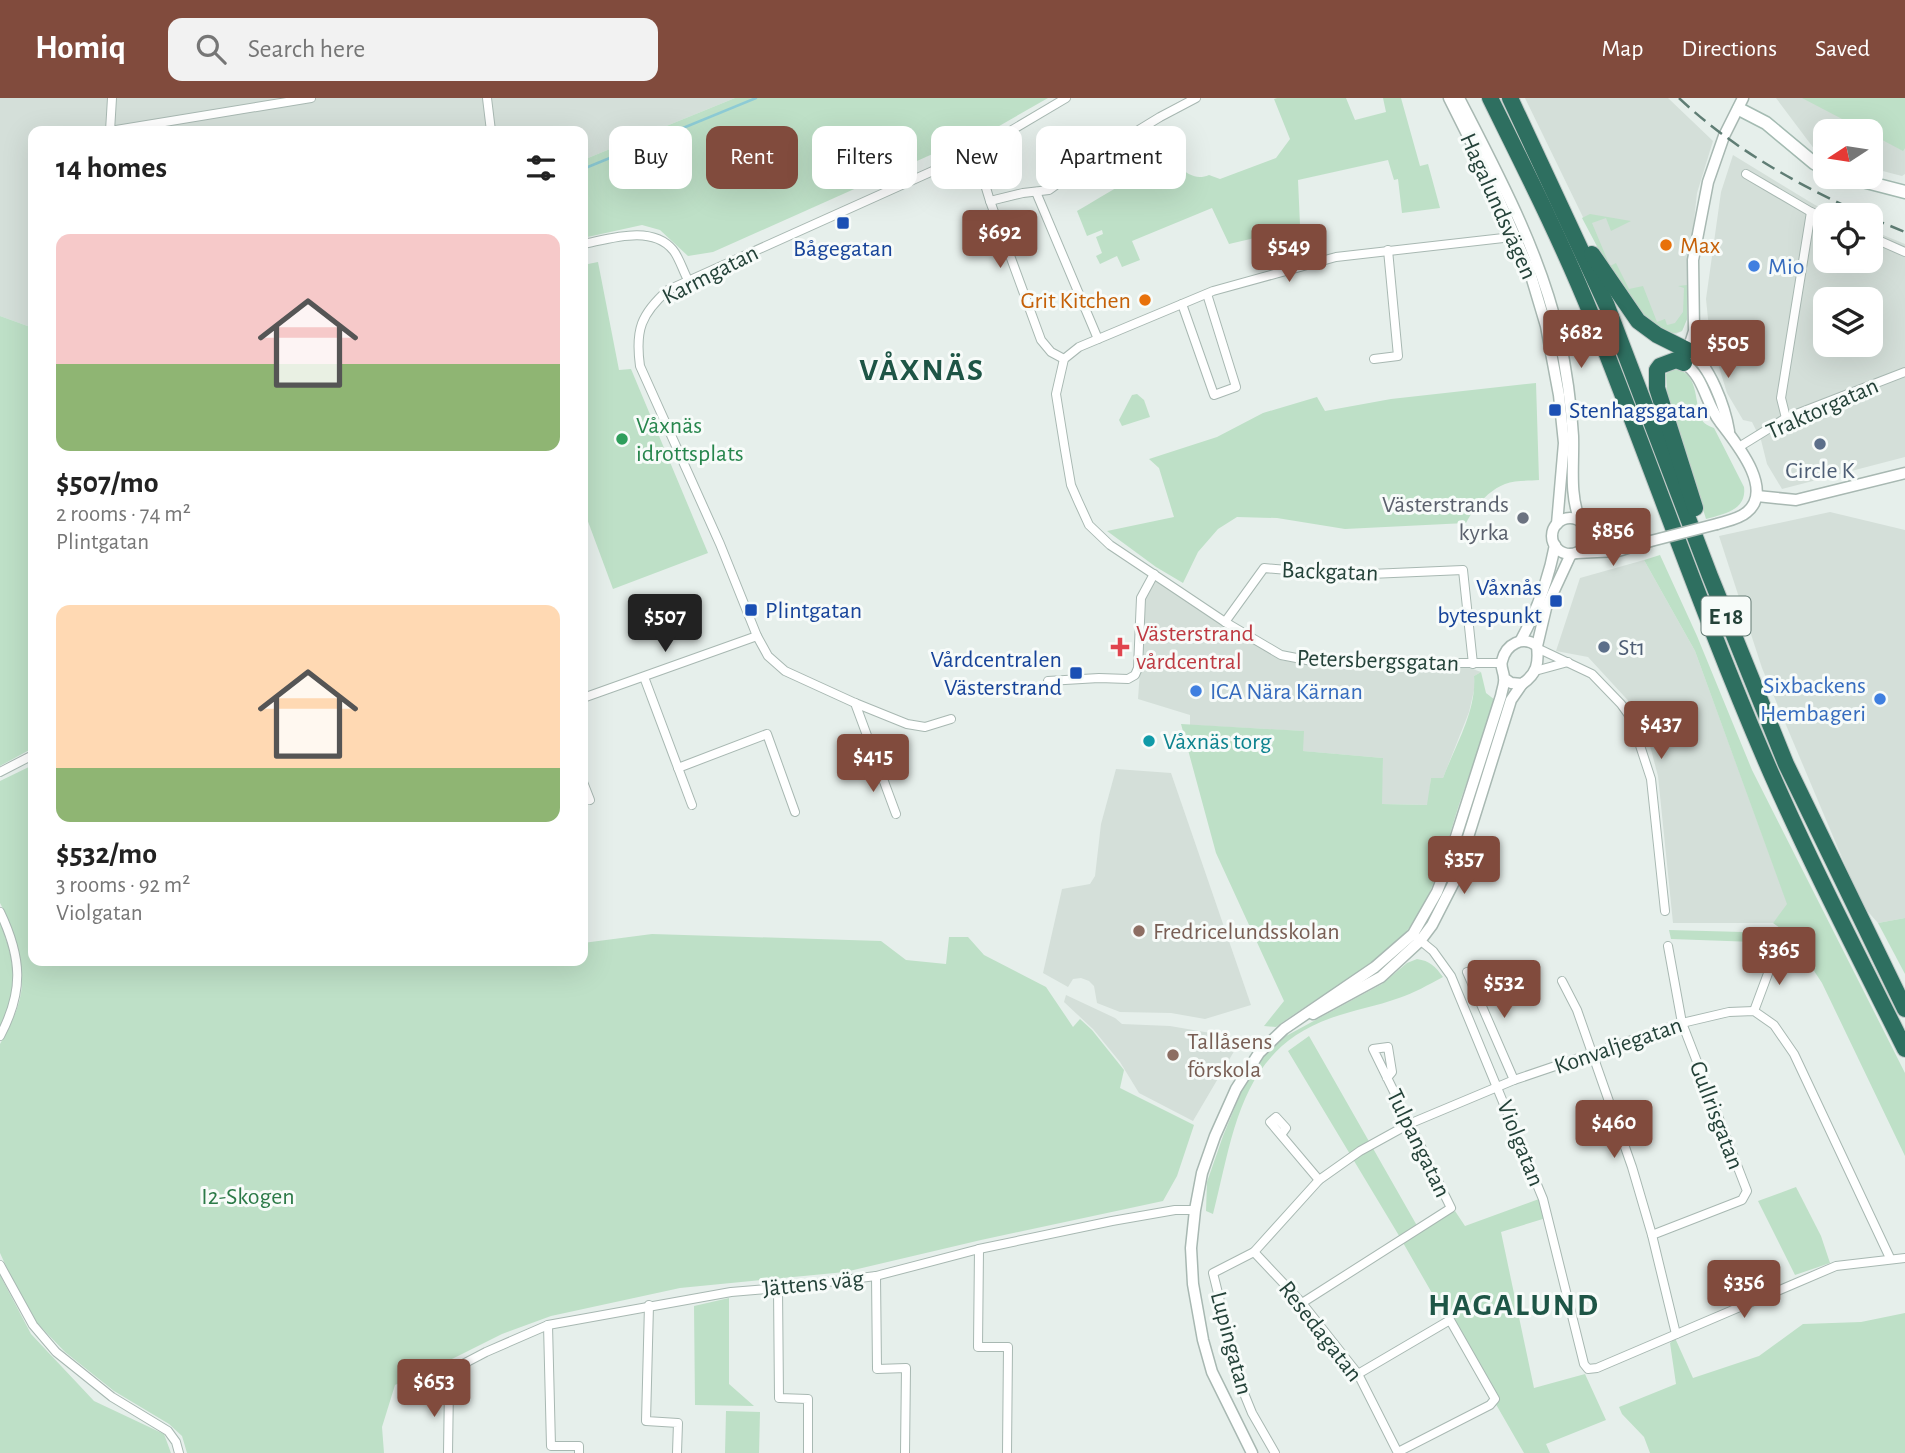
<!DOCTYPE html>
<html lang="en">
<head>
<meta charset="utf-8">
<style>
	:root { --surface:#fff; --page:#f2f2f2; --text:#222; --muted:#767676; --accent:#814b3d }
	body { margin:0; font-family:"Alegreya Sans",sans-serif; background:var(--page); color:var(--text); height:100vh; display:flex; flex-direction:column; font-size:26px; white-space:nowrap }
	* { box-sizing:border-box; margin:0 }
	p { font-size:23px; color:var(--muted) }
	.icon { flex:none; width:38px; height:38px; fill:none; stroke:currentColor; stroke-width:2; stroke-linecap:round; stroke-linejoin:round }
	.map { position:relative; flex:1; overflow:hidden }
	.panel { position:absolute; left:28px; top:28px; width:560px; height:840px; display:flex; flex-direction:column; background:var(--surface); border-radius:14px; box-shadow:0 7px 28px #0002 }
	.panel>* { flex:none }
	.guide { position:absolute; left:609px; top:28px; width:665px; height:63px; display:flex; gap:14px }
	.needle { width:46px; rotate:258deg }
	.tools { position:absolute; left:1813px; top:21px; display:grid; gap:14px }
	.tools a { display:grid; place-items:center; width:70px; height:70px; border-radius:14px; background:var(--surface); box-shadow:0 7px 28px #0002; font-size:35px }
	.price { position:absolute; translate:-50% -60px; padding:0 16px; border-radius:7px; background:var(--accent); color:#fff; font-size:23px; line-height:46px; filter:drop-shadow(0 2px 4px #0008) }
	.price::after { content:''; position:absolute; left:50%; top:42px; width:21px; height:16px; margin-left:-10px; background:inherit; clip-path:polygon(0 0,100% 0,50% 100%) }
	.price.current { background:#222; color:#fff }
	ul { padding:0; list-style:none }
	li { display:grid; align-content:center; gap:14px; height:371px; padding:0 28px }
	li span { display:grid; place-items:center; height:217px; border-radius:14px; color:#555 }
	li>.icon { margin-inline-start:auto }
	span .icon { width:126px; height:126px; fill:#fffc; stroke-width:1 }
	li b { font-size:30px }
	h2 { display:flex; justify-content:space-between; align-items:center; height:84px; padding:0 28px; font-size:30px }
	.tag { padding:0 24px; border-radius:14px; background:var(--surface); box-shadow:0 7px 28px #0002; font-size:24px; line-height:63px }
	.tag.current { background:var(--accent); color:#fff }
	header { display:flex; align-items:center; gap:42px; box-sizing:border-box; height:98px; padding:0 35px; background:var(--accent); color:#fff }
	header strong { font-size:33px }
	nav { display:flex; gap:38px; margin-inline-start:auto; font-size:24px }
	.search { width:490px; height:63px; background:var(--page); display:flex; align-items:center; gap:18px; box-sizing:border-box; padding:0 24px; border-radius:14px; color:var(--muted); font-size:26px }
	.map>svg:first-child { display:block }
</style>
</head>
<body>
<header>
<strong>Homiq</strong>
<div class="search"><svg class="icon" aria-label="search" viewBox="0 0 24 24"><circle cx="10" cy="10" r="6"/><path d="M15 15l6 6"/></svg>Search here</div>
<nav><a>Map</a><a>Directions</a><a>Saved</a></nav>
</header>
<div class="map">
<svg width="1905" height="1355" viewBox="0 0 1905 1355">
	<rect width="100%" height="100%" fill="#e6efeb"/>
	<g fill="#d4dfd9" fill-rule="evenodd">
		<path d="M0 0H735L583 62V33H33V230L0 218Z"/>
		<path d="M1525 0H1668L1713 43 1697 95 1687 187V221L1682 233 1676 236 1646 223 1599 152Z"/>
		<path d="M1776 0H1905V76L1902 78 1871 70V33H1825V58L1818 56Z"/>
		<path d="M1733 57 1815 107 1837 117H1825V163H1871V132L1905 146V359L1782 391 1767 366 1761 342 1752 324 1743 322 1727 295 1710 240 1706 201 1721 94ZM1825 201H1871V247H1825Z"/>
		<path d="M1830 414 1905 432V820L1878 825 1862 807 1762 570 1719 438Z"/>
		<path d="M1644 462 1695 553 1788 807 1773 825H1673L1658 678 1650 648 1635 610 1588 559 1556 553 1580 480Z"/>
		<path d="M1156 482 1281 562 1313 568 1470 570 1481 574 1474 578 1475 588 1469 614 1443 680H1431L1428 707 1381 706 1383 660 1302 653 1303 633 1190 627V617L1138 601 1145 502Z"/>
		<path d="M1116 671 1171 675 1251 907 1205 921 1171 915 1120 914 1097 905 1094 888 1089 883 1081 880 1073 881 1068 889 1043 875 1062 791 1090 786 1095 778 1101 726Z"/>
		<path d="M1066 897 1115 920 1122 926 1170 928 1228 938 1236 950 1193 1023 1139 995 1120 964 1093 931 1064 904Z"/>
	</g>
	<g fill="#bee0c7">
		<path d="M735 0H1048L952 55 946 50 713 154 688 158 660 132 642 127 583 140V62Z"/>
		<path d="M1277 0H1346L1355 22 1386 14 1383 0H1401L1420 68 1428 66 1440 110 1402 115 1398 81 1394 82 1388 62 1298 82 1300 127 1294 131 1229 146 1212 110 1132 143 1140 162 1122 169 1117 158 1100 166 1096 158 1102 155 1096 139 1103 136 1102 132 1087 138 1077 113C1105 97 1131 80 1160 65L1164 74 1179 69C1189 77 1197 82 1209 77L1220 81 1276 60 1290 41 1274 1Z"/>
		<path d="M1802 0H1905V50L1903 53 1871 36V33H1865Z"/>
		<path d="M1590 116 1631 123 1611 133 1606 120 1592 125 1610 168 1616 165 1629 191 1643 188 1657 224 1665 221 1667 227 1675 225 1683 214 1684 190 1678 188 1687 187V221L1682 233 1672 236 1646 223 1607 167 1582 120Z"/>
		<path d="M598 164 619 272 631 271 708 455 613 491 583 410V167Z"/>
		<path d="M0 218 33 230V650L0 668Z"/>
		<path d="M1673 271C1699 272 1694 303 1701 320 1703 326 1709 328 1714 330L1744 389C1747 412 1724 416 1706 421L1667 294 1666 276Z"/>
		<path d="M1536 285 1539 382C1529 383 1515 382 1505 386 1489 392 1474 409 1466 425L1345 431 1277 420 1237 419 1218 431 1198 454 1183 485 1156 469 1107 433 1174 419 1159 370 1149 361 1217 339 1263 315 1317 299 1325 313 1391 301Z"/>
		<path d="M1137 296 1144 302 1150 319 1122 328 1119 322 1132 297Z"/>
		<path d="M1660 457 1697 538 1752 672 1905 975V1058L1822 885 1791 838 1773 825 1787 806 1695 553 1644 462Z"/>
		<path d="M1481 574 1486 595 1495 602C1485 635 1473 666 1462 698 1448 738 1434 804 1405 835 1368 874 1319 897 1276 929L1264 928 1284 903 1216 755 1181 626 1304 633 1303 653 1383 660 1382 706 1427 707 1431 680H1443C1455 648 1477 612 1474 578Z"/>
		<path d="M33 667V863H583V845L652 836 881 843 906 862 946 866 949 839H968L984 857 1046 889 1073 929 1080 921 1092 932 1124 972 1120 990 1194 1027 1177 1078 1163 1103 981 1142 845 1174 680 1190 551 1218 502 1236 438 1268 395 1287 382 1329 384 1355H187L182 1338 169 1326 114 1293 65 1254 37 1225 11 1179 0 1155V946C9 930 18 913 21 895 26 869 12 828 0 805V683Z"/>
		<path d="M1905 820V876L1878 825Z"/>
		<path d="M0 822 15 870V891L0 934Z"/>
		<path d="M1669 832 1780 835 1773 852 1755 844 1671 841Z"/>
		<path d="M1417 861C1430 863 1435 868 1443 879 1428 887 1414 895 1399 900 1377 908 1353 912 1331 920 1240 952 1234 1034 1213 1116L1206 1113 1207 1084 1223 1038 1242 992 1264 958 1286 938 1382 886 1407 865Z"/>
		<path d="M1309 938 1420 1133 1455 1113 1465 1128 1539 1101 1546 1120 1501 1134 1534 1290 1585 1276 1606 1322 1546 1346 1550 1355H1524L1398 1136 1288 953Z"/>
		<path d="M1796 1089 1821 1138 1830 1165 1795 1177 1758 1103Z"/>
		<path d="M0 1177 31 1236 94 1303 164 1336 171 1355H0Z"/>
		<path d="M729 1200V1286L754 1308 695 1307 694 1208Z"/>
		<path d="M1905 1215V1355H1650L1644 1339 1622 1316 1619 1309 1676 1286 1670 1245 1675 1240 1693 1280 1759 1258 1803 1226 1861 1224Z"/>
		<path d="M726 1313 760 1314 759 1355H725Z"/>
	</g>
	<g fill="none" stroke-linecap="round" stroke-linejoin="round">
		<path stroke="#8dcbd5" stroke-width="2.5" d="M583 71 756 0"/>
		<g stroke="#a8b8b2" stroke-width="10">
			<g id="minor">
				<path d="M487 0 491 33"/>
				<path d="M110 33 311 0"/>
				<path d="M110 33 112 0"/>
				<path d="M975 54 990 103 1041 242 1051 254 1064 261"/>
				<path d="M1746 76 1811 114 1825 120"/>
				<path d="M1036 94 1098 241"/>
				<path d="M990 103 1023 95 1049 92 1093 60 1160 19 1196 0"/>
				<path d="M1871 139 1905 154"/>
				<path d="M583 146C609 141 652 126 673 152 679 159 683 173 688 182"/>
				<path d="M1182 206 1214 297 1236 289 1207 196"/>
				<path d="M1374 261 1398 258 1388 152"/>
				<path d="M1786 320 1781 300 1811 114"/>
				<path d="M1739 349 1786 320 1905 274"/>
				<path d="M1225 524 1264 470 1347 477 1463 472 1473 566"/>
				<path d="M1537 550 1592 576 1621 606 1631 620 1651 681 1665 813"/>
				<path d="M1501 565H1342L1317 564 1281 557 1225 524 1110 447 1089 427 1078 403 1071 387 1065 352 1056 296 1064 261 1079 249 1213 193 1336 159 1521 138"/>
				<path d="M1535 573 1568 564"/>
				<path d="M644 579 692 707"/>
				<path d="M1048 583 1099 580 1128 581 1135 577 1138 570 1141 500 1154 476"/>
				<path d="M583 600 757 538"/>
				<path d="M855 605 896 716"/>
				<path d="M951 621 925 629 907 626 855 605 785 573 768 558 757 538 720 446 640 268C635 232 641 216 668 192L975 54 1066 0"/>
				<path d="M678 670 767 636 795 714"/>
				<path d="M0 674 33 657"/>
				<path d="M583 684 590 702"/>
				<path d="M0 814C22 860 24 893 0 938"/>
				<path d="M1416 839 1433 853 1451 878 1543 1101 1584 1266 1588 1271 1597 1270 1836 1168 1905 1160"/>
				<path d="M1467 874 1514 982"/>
				<path d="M1562 883 1577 912 1632 1069 1652 1137 1676 1236"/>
				<path d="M1754 913 1776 854"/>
				<path d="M1281 1037 1286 1030 1276 1019 1270 1024 1319 1082"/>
				<path d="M1652 1137 1742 1102 1747 1093 1682 925 1668 848"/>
				<path d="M979 1151 978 1249H1008L1007 1355"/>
				<path d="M1254 1154 1302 1205 1358 1276 1398 1355"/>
				<path d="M0 1167 33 1227 56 1254 112 1299 168 1333 176 1344 179 1355"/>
				<path d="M876 1178 877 1271 906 1270 905 1355"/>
				<path d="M778 1190 779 1300 808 1301V1355"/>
				<path d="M1302 1205 1451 1110 1373 951 1388 949 1392 974 1387 980"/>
				<path d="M649 1207 646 1323 678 1325 677 1355"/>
				<path d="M548 1227 551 1348H579V1355"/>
				<path d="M1358 1276 1450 1222 1495 1301 1490 1307 1398 1354"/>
				<path d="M448 1355 449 1288 452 1276 465 1265 486 1254 548 1227 731 1194 778 1190 876 1178 979 1151 1112 1123 1175 1112H1195"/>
				<path d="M1275 1355 1252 1315 1241 1288 1213 1175 1254 1154 1319 1082 1360 1053 1409 1026 1514 982 1682 925 1729 914 1754 913 1774 927 1794 956 1890 1160"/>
			</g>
		</g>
		<g stroke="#a8b8b2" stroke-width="13">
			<g id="tertiary">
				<path d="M1449 0 1493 88 1529 171 1546 228 1559 297 1564 345 1557 426"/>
				<path d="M1459 0C1498 76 1540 154 1559 237 1566 270 1571 304 1573 338 1574 367 1569 395 1580 423"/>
				<path d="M1689 253C1710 267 1725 309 1729 333"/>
				<path d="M1757 398 1796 402 1905 375"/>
				<circle cx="1570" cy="438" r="18"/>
				<path d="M1717 426C1727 423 1739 421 1747 414 1775 391 1735 344 1720 324 1705 305 1705 280 1684 265L1694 233 1693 162 1708 84 1724 38 1743 0"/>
				<path d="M1587 430 1613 442 1640 444"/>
				<path d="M1576 455 1618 453 1651 443"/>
				<path d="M1521 542C1537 512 1549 480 1555 447"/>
				<path d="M1537 548 1546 510 1571 456"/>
				<path d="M1313 916 1381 879 1420 843 1432 827 1454 784 1511 602 1522 586"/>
				<path d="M1252 1355 1212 1274 1203 1242 1193 1186 1191 1150 1195 1112 1202 1075 1215 1038 1236 991 1259 955 1284 931 1375 869 1413 836 1437 794 1445 773 1501 598C1502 592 1505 585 1504 580 1504 574 1500 569 1502 563 1506 546 1523 537 1537 548 1539 565 1537 576 1522 586L1511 585 1504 580"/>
			</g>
		</g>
		<g stroke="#a4bbb2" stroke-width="15">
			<g id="secondary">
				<path d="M1739 11 1766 25 1814 65 1825 71"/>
				<path d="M1847 79 1905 94"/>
			</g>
		</g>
		<g stroke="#c2cac8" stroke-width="18">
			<g id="motorway">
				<path d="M1490 0C1525 71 1561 142 1591 216 1652 368 1705 524 1771 675 1812 768 1859 859 1905 951"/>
				<path d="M1510 0 1607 208 1710 478 1786 666 1905 911"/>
				<path d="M1592 156 1638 223 1657 237 1689 253"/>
				<path d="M1684 265 1676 262 1660 268 1657 272V290L1695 410"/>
			</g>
		</g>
		<use href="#minor" stroke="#fff" stroke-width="8"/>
		<use href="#tertiary" stroke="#fff" stroke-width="10"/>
		<use href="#secondary" stroke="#fff" stroke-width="12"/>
		<use href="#motorway" stroke="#2e6f60" stroke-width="16"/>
		<g stroke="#5f7d74" stroke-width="2.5" stroke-dasharray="14 7" stroke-linecap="butt">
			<path d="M1679 0C1733 51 1798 87 1865 117"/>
			<path d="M1871 120 1905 134"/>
		</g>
		<g stroke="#a8b8b2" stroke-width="13" stroke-linecap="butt">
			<path id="tertiary-bridge" d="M1651 443 1717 426"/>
		</g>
		<use href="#tertiary-bridge" stroke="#fff" stroke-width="10"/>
	</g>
	<g fill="#1a4fb4" stroke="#f7fbf9" stroke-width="2.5">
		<rect x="836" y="118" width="14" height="14" rx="3.5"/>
		<rect x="1548" y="305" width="14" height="14" rx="3.5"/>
		<rect x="1549" y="496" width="14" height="14" rx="3.5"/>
		<rect x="744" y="505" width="14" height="14" rx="3.5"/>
		<rect x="1069" y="568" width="14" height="14" rx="3.5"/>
	</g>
	<g fill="#e8710a" stroke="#f7fbf9" stroke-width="2.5">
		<circle cx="1666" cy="147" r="7"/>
		<circle cx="1145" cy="202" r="7"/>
	</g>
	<g fill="#3f7fe0" stroke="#f7fbf9" stroke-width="2.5">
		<circle cx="1754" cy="168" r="7"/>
		<circle cx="1196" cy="593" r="7"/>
		<circle cx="1880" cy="601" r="7"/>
	</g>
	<circle fill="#2e9e5b" stroke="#f7fbf9" stroke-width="2.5" cx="622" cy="341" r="7"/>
	<g fill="#5c6f8a" stroke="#f7fbf9" stroke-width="2.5">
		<circle cx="1820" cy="346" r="7"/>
		<circle cx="1604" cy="549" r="7"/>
	</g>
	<circle fill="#6b7280" stroke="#f7fbf9" stroke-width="2.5" cx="1523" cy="420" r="7"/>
	<path fill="#e0444e" stroke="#f7fbf9" stroke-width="2.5" d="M1116.5 538.5h7v7h7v7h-7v7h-7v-7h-7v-7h7z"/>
	<circle fill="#0f9aa8" stroke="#f7fbf9" stroke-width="2.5" cx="1149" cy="643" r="7"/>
	<g fill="#8d6e63" stroke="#f7fbf9" stroke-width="2.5">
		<circle cx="1139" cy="833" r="7"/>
		<circle cx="1173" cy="957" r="7"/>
	</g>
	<g text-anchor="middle" stroke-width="6" stroke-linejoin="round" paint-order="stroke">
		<rect fill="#f7fbf9" stroke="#637a73" stroke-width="2" x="1701.5" y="498.5" width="49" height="39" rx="5"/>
		<g font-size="23" font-weight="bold" fill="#244239">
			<text x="1726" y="526">E 18</text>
		</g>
		<g font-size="24" fill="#244239" stroke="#f7fbf9">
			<text transform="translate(1499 108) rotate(66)" y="8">Hagalundsvägen</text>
			<text transform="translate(710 176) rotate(-27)" y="8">Karmgatan</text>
			<text transform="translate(1822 310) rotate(-24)" y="8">Traktorgatan</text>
			<text transform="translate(1330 473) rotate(2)" y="8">Backgatan</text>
			<text transform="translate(1378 562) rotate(2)" y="8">Petersbergsgatan</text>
			<text transform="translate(1618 947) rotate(-19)" y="8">Konvaljegatan</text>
			<text transform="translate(1717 1017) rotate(69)" y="8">Gullrisgatan</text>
			<text transform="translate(1419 1045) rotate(64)" y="8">Tulpangatan</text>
			<text transform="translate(1521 1045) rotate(68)" y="8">Violgatan</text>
			<text transform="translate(813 1185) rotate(-6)" y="8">Jättens väg</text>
			<text transform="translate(1321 1233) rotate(52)" y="8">Resedagatan</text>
			<text transform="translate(1232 1245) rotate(75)" y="8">Lupingatan</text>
		</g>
		<g font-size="24" fill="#c56008" stroke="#f7fbf9" text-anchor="start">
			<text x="1680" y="155">Max</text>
			<text x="1131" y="210" text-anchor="end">Grit Kitchen</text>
		</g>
		<g font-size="24" fill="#164399" stroke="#f7fbf9" text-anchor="start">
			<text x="843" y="158" text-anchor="middle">Bågegatan</text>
			<text x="1569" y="320">Stenhagsgatan</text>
			<text x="1542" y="497" text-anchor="end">Våxnås<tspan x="1542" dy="28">bytespunkt</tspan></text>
			<text x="765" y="520">Plintgatan</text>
			<text x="1062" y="569" text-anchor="end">Vårdcentralen<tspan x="1062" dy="28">Västerstrand</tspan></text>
		</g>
		<g font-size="24" fill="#366cbe" stroke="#f7fbf9" text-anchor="start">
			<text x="1768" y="176">Mio</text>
			<text x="1866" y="595" text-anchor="end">Sixbackens<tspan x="1866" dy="28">Hembageri</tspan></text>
			<text x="1210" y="601">ICA Nära Kärnan</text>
		</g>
		<g font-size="24" fill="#27864d" stroke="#f7fbf9" text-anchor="start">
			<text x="636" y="335">Våxnäs<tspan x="636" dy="28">idrottsplats</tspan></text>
		</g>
		<g font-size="24" fill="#4e5e75" stroke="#f7fbf9">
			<text x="1820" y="380">Circle K</text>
			<text x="1618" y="557" text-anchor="start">St1</text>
		</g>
		<g font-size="24" fill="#5b616d" stroke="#f7fbf9" text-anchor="end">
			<text x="1509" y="414">Västerstrands<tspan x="1509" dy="28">kyrka</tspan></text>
		</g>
		<g font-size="24" fill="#be3a42" stroke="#f7fbf9" text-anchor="start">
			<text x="1136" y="543">Västerstrand<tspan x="1136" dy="28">vårdcentral</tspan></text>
		</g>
		<g font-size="24" fill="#0d838f" stroke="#f7fbf9" text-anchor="start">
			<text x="1163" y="651">Våxnäs torg</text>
		</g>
		<g font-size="24" fill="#785e54" stroke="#f7fbf9" text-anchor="start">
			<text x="1153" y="841">Fredricelundsskolan</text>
			<text x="1187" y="951">Tallåsens<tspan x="1187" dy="28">förskola</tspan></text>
		</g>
		<g font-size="24" fill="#2c7a48" stroke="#f7fbf9">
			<text x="248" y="1106">I2-Skogen</text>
		</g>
		<g font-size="32" font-weight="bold" letter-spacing="2" fill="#1e5546" stroke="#f7fbf9">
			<text x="922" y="282">VÅXNÄS</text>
			<text x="1514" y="1217">HAGALUND</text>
		</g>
	</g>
</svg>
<div class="tools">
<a><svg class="needle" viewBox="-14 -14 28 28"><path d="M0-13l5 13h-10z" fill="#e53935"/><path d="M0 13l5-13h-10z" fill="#767676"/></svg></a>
<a><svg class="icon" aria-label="locate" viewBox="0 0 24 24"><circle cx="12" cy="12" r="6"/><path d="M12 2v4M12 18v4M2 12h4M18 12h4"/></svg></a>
<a><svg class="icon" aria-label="layers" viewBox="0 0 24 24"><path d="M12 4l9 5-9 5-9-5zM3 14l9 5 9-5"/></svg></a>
</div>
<b class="price" style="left:1000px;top:172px">$692</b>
<b class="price" style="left:1289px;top:186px">$549</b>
<b class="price" style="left:1581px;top:272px">$682</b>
<b class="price" style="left:1728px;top:282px">$505</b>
<b class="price" style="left:1613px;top:470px">$856</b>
<b class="price current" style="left:665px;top:556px">$507</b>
<b class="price" style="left:1661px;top:663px">$437</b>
<b class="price" style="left:873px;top:696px">$415</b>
<b class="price" style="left:1464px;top:798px">$357</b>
<b class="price" style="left:1779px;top:889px">$365</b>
<b class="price" style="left:1504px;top:922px">$532</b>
<b class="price" style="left:1614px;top:1062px">$460</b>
<b class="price" style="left:1744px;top:1222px">$356</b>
<b class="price" style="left:434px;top:1321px">$653</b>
<div class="guide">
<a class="tag">Buy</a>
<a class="tag current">Rent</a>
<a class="tag">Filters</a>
<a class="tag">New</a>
<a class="tag">Apartment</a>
</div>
<section class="panel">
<h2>14 homes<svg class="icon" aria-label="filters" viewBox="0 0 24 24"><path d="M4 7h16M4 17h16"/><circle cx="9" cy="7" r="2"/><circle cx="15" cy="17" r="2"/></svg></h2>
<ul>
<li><span style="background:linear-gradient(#f6c9c9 60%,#8fb573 0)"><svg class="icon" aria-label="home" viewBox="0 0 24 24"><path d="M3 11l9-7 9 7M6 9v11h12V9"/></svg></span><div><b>$507/mo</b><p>2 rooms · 74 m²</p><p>Plintgatan</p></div></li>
<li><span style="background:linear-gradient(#ffd9b3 75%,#8fb573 0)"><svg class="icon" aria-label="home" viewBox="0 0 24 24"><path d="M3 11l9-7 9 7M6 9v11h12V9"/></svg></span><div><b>$532/mo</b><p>3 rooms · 92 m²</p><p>Violgatan</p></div></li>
</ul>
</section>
</div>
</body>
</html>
